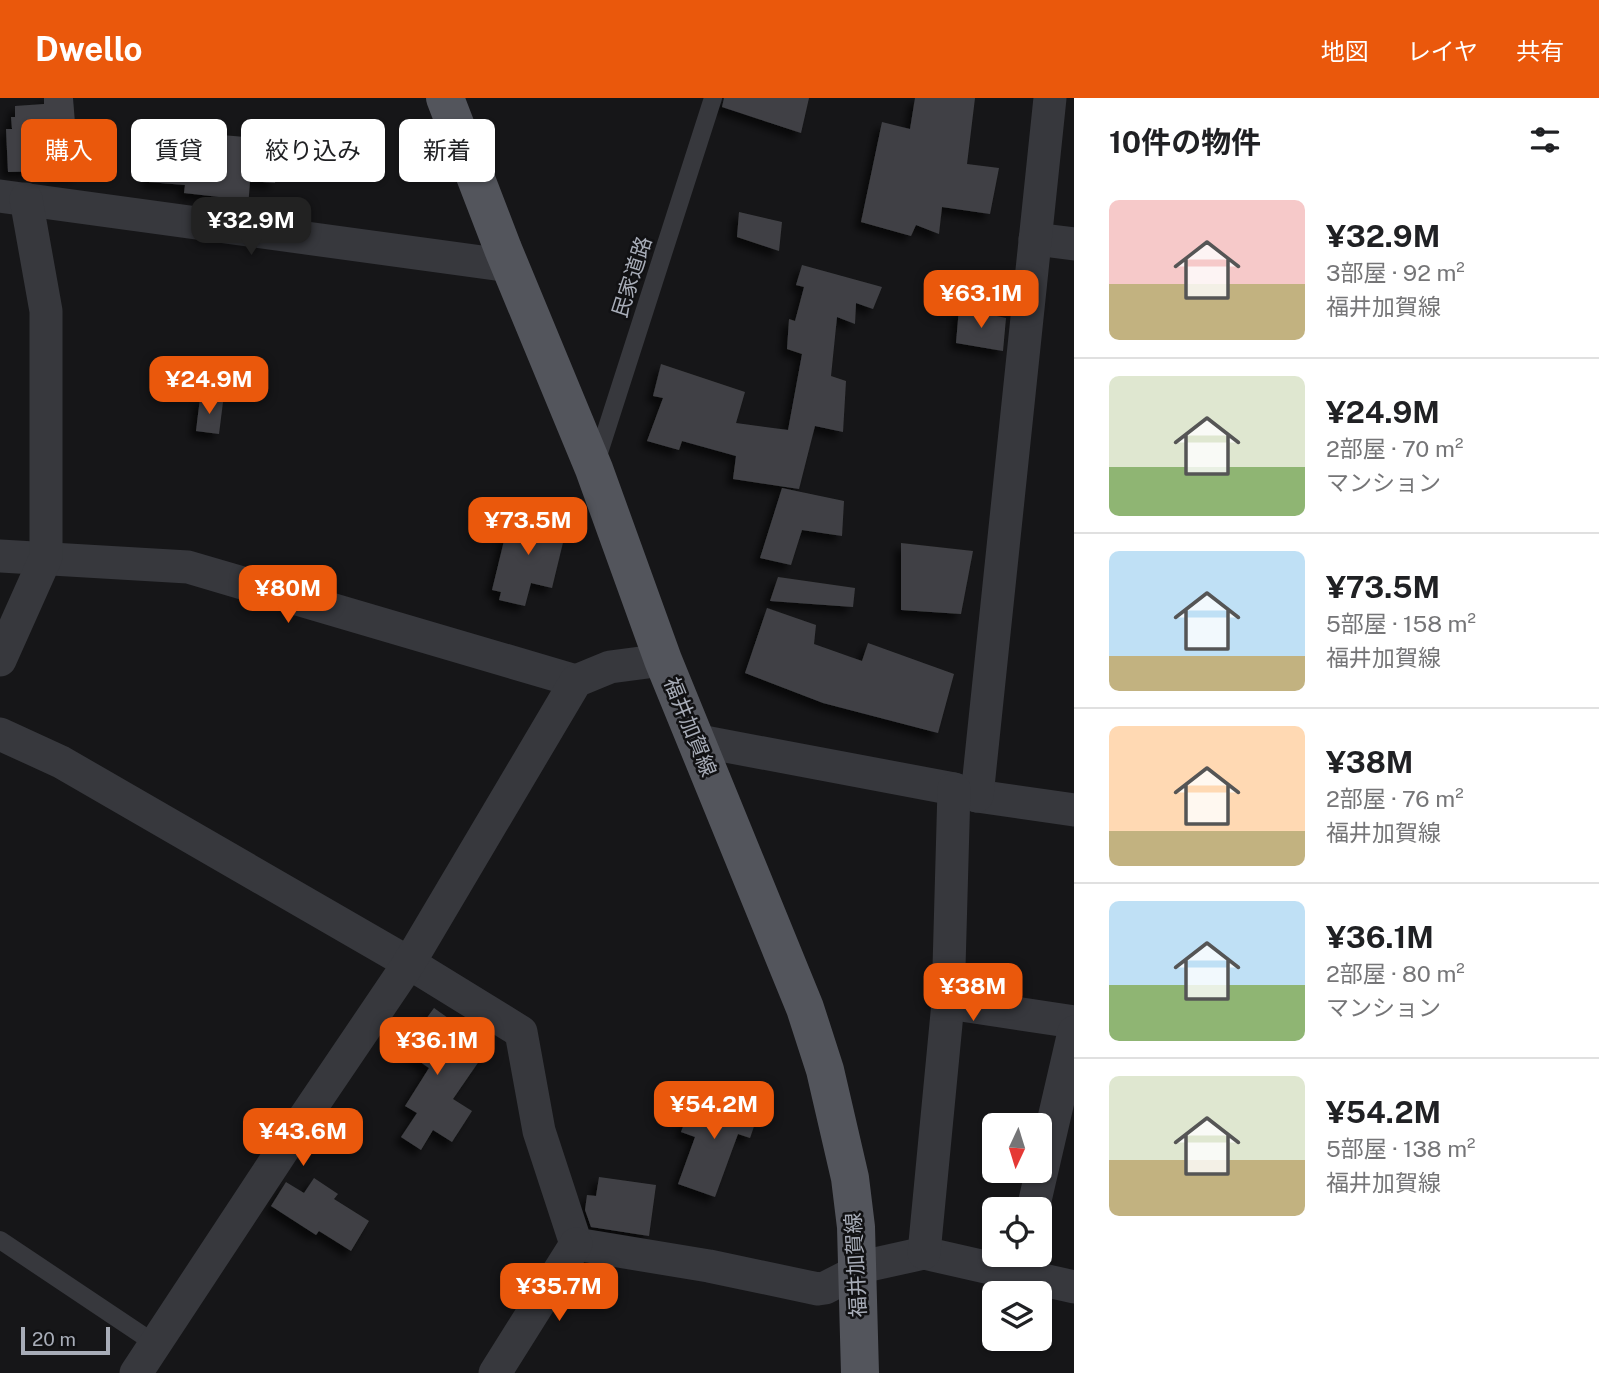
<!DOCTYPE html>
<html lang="ja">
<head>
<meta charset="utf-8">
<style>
	:root { --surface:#fff; --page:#f2f2f2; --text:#202124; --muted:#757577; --line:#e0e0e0; --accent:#ea580c }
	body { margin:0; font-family:"Public Sans","Noto Sans JP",sans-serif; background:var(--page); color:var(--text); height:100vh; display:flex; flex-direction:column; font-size:26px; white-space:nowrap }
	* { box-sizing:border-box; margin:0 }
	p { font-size:23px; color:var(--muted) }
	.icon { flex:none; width:38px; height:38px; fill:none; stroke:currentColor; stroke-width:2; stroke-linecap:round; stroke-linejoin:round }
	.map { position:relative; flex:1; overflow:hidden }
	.sheet { display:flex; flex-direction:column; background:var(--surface); width:525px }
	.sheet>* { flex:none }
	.hud { position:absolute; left:21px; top:21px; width:665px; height:63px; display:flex; gap:14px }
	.needle { width:46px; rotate:184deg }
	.tools { position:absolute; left:982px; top:1015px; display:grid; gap:14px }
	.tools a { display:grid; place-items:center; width:70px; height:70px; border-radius:10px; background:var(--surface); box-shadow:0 2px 5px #0004; font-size:35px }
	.scale { position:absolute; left:21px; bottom:18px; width:89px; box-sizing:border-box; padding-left:7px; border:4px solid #a8adb8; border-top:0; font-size:19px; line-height:24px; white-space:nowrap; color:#a8adb8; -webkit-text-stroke:5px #111113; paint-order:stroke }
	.price { position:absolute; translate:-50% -60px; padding:0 16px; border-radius:14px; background:var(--accent); color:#fff; font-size:23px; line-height:46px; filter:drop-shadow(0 2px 4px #0008) }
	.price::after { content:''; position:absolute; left:50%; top:42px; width:21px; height:16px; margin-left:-10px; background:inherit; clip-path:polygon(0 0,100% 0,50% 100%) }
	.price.active { background:#222; color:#fff }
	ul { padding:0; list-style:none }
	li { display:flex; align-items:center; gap:21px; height:175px; padding:0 35px }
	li+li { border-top:2px solid var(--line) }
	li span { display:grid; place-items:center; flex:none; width:196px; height:140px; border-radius:10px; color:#555 }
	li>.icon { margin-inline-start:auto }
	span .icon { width:84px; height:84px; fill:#fffc; stroke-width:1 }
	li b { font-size:30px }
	h2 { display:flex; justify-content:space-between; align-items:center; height:84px; padding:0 35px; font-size:30px }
	.tag { padding:0 24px; border-radius:10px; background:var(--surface); box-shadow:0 2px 5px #0004; font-size:24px; line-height:63px }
	.tag.active { background:var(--accent); color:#fff }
	header { display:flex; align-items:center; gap:42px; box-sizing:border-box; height:98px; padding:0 35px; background:var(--accent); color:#fff }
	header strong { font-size:33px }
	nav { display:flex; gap:38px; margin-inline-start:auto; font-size:24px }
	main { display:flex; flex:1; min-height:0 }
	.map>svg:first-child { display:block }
</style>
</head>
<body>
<header>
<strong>Dwello</strong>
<nav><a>地図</a><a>レイヤ</a><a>共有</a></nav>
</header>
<main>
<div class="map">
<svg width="1074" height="1275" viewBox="0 0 1074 1275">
	<defs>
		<filter id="shadow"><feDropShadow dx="-6" dy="6" stdDeviation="3.5" flood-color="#0009"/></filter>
	</defs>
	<rect width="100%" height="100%" fill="#161618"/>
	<g fill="#404145" filter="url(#shadow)">
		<path d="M44 0H73L79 77 52 79V73L8 74 6 31H12L11 19H15V8L44 6Z"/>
		<path d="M724 0H809L801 35 722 9Z"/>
		<path d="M915 0H975L967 66 999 70 990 116 942 109 939 136 916 127 911 138 861 124 882 24 910 31Z"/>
		<path d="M152 31 279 42 275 85 250 83 248 110 218 108 219 99 184 95 185 87 148 84Z"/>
		<path d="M739 114 782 124 779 153 737 139Z"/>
		<path d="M802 167 882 189 873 211 856 205 855 226 837 219 831 278 846 283 843 334 815 328 799 391 733 381 736 358 682 343 679 352 647 343 663 300 653 298 661 266 745 294 736 325 788 332 802 256 787 251 789 221 795 223 804 189 796 187Z"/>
		<path d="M959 210 1006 220 1003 253 956 245Z"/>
		<path d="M200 300 223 304 219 336 196 333Z"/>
		<path d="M782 390 844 403 842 438 802 432 791 467 760 460Z"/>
		<path d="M511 414 567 428 552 490 531 485 525 508 499 502 501 494 492 492Z"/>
		<path d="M901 445 973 453 961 516 901 512Z"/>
		<path d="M778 479 855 490 853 509 770 503Z"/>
		<path d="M767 510 816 527 814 546 862 563 868 545 954 576 938 635 823 605 745 575Z"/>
		<path d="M434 910 455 925 449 933 484 956 453 1001 472 1013 452 1044 433 1032 421 1052 401 1039 417 1015 405 1008 429 970 388 942 402 921 418 932Z"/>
		<path d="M729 1000 760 1011 750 1040 738 1036 715 1099 678 1086 695 1039 681 1034 692 1005 703 1009 705 1001 726 1008Z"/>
		<path d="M599 1079 656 1087 649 1138 591 1129 585 1112 587 1097 596 1098Z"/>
		<path d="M314 1080 338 1096 334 1101 369 1123 351 1153 319 1133 316 1137 271 1108 286 1084 304 1095Z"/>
	</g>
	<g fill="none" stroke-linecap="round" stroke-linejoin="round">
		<g stroke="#37383d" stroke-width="18">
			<path d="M596 364 713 0"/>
			<path d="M0 1142 157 1247"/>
		</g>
		<g stroke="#37383d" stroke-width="33">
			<path d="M0 98 510 168"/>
			<path d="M1035 141 1074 146"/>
			<path d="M0 458 188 469 576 583"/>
			<path d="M0 562 46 459V213L26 101"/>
			<path d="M0 636 61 664 409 865 521 934 539 1033 576 1146 709 1168 818 1191 825 1190 870 1167 924 1155 1074 1189"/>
			<path d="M694 642 954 691 977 698 1074 712"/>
			<path d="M977 698 1050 0"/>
			<path d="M948 905 1074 924"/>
			<path d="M1033 1111 1074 934"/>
			<path d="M924 1155 948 905 954 691"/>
			<path d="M136 1275 294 1035 409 865 576 583 610 569 663 562"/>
			<path d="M495 1275 576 1146"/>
		</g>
		<path stroke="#53555c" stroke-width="38" d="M445 0 503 151 594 371 663 562 805 910 825 972 850 1080 856 1129 860 1275"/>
	</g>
	<g text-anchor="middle" stroke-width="5" stroke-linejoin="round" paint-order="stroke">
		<g font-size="21" fill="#a8adb8" stroke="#111113">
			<text transform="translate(632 179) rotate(-72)" y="7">民家道路</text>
			<text transform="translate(690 629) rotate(68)" y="7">福井加賀線</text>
			<text transform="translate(856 1167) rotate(-93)" y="7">福井加賀線</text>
		</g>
	</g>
</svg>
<div class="tools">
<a><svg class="needle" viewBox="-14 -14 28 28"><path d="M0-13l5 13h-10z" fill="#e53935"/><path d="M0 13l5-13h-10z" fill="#757577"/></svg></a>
<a><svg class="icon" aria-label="locate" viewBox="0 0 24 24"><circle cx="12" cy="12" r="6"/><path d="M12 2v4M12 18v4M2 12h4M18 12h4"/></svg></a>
<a><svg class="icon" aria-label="layers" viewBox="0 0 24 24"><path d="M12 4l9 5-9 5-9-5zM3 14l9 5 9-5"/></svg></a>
</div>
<div class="scale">20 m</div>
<b class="price active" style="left:251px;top:159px">¥32.9M</b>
<b class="price" style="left:981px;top:232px">¥63.1M</b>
<b class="price" style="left:209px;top:318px">¥24.9M</b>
<b class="price" style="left:528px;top:459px">¥73.5M</b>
<b class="price" style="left:288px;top:527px">¥80M</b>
<b class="price" style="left:973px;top:925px">¥38M</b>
<b class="price" style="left:437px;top:979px">¥36.1M</b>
<b class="price" style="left:714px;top:1043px">¥54.2M</b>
<b class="price" style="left:303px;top:1070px">¥43.6M</b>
<b class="price" style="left:559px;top:1225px">¥35.7M</b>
<div class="hud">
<a class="tag active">購入</a>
<a class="tag">賃貸</a>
<a class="tag">絞り込み</a>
<a class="tag">新着</a>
</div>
</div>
<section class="sheet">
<h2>10件の物件<svg class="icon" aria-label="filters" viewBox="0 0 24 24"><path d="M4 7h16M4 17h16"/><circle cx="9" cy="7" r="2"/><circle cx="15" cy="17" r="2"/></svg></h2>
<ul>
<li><span style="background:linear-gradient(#f6c9c9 60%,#c2b280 0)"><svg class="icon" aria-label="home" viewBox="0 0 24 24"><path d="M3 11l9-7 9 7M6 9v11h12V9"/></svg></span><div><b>¥32.9M</b><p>3部屋 · 92 m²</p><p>福井加賀線</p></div></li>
<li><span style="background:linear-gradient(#dfe7d0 65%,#8fb573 0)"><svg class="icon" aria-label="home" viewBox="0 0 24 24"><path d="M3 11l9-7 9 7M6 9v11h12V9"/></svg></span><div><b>¥24.9M</b><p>2部屋 · 70 m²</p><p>マンション</p></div></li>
<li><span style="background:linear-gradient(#bfe0f5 75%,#c2b280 0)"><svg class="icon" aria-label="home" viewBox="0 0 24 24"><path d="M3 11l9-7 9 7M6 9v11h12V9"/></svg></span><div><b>¥73.5M</b><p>5部屋 · 158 m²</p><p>福井加賀線</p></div></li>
<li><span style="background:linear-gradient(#ffd9b3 75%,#c2b280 0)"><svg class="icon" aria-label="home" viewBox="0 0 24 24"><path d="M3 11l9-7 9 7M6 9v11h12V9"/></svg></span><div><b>¥38M</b><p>2部屋 · 76 m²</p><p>福井加賀線</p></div></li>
<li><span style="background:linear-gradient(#bfe0f5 60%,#8fb573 0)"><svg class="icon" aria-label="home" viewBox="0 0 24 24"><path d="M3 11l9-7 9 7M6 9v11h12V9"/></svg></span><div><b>¥36.1M</b><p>2部屋 · 80 m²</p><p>マンション</p></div></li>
<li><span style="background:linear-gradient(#dfe7d0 60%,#c2b280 0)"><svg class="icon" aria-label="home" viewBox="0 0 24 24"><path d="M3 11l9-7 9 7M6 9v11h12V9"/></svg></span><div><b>¥54.2M</b><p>5部屋 · 138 m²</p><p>福井加賀線</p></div></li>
</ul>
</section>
</main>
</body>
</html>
